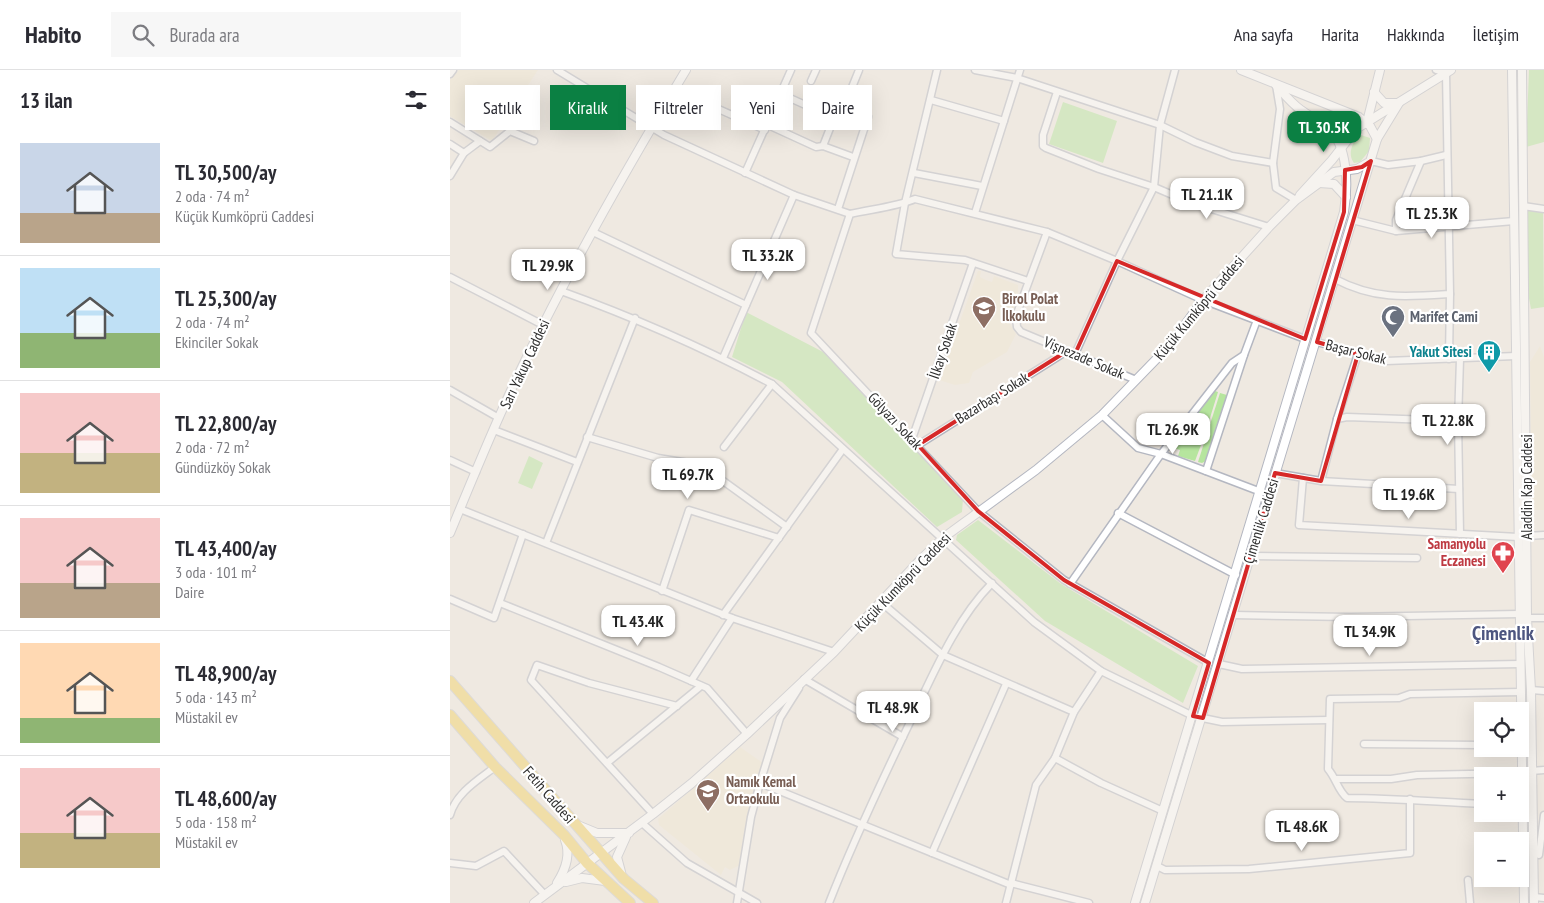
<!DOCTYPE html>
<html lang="tr">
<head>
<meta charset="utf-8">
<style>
	:root { --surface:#fff; --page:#f7f7f7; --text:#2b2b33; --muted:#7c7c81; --line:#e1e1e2; --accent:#0b8043 }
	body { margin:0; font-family:"PT Sans Narrow",sans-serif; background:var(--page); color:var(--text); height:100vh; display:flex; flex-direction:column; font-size:19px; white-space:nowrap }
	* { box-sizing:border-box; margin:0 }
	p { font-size:16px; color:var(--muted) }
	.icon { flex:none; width:28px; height:28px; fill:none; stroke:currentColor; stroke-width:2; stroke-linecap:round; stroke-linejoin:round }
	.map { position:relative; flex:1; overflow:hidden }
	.details { display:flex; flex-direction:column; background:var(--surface); width:450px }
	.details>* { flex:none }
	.hud { position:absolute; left:15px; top:15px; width:475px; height:45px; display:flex; gap:10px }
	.buttons { position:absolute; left:1024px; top:632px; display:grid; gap:10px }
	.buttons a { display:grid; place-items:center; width:55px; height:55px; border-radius:0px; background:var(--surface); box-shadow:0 5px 20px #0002; font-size:25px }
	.price { position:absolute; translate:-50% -42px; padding:0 11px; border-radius:10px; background:#fff; color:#222; font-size:16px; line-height:32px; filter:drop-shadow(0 1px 2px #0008) }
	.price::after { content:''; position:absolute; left:50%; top:30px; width:15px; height:11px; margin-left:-8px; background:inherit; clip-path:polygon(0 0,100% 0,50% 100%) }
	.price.selected { background:var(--accent); color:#fff }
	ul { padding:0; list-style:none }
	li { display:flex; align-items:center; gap:15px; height:125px; padding:0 20px }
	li+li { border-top:1px solid var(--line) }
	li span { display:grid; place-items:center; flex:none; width:140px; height:100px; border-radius:0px; color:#555 }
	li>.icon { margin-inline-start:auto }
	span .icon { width:60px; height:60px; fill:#fffc; stroke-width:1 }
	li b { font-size:21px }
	h2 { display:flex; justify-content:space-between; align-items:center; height:60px; padding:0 20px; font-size:21px }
	.pill { padding:0 18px; border-radius:0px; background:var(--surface); box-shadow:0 5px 20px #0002; font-size:18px; line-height:45px }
	.pill.selected { background:var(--accent); color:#fff }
	header { display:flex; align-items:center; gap:30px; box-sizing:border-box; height:70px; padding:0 25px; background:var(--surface); border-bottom:1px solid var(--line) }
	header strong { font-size:24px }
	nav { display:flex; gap:28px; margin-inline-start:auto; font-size:18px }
	.search { width:350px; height:45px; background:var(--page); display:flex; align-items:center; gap:12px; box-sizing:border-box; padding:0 18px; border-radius:0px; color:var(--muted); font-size:19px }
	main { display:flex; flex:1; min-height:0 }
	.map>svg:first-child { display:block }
</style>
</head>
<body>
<header>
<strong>Habito</strong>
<div class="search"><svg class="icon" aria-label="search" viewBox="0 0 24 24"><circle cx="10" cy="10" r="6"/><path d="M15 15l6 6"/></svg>Burada ara</div>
<nav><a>Ana sayfa</a><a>Harita</a><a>Hakkında</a><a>İletişim</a></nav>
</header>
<main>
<section class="details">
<h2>13 ilan<svg class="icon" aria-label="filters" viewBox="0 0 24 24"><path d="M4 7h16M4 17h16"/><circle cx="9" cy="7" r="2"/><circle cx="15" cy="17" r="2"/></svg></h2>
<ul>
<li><span style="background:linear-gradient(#c9d6e8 70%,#b9a48a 0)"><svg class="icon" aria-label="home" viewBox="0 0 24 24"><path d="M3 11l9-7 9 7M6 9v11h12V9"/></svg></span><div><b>TL 30,500/ay</b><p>2 oda · 74 m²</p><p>Küçük Kumköprü Caddesi</p></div></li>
<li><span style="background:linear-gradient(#bfe0f5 65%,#8fb573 0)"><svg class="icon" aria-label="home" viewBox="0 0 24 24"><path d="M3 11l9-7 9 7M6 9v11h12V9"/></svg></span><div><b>TL 25,300/ay</b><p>2 oda · 74 m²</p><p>Ekinciler Sokak</p></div></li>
<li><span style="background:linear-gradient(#f6c9c9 60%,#c2b280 0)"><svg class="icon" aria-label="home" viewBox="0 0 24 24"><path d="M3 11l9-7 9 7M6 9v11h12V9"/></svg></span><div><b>TL 22,800/ay</b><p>2 oda · 72 m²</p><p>Gündüzköy Sokak</p></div></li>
<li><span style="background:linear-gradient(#f6c9c9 65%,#b9a48a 0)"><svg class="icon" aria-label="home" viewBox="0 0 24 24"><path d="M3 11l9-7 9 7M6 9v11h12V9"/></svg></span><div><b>TL 43,400/ay</b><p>3 oda · 101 m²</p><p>Daire</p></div></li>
<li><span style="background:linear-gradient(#ffd9b3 75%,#8fb573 0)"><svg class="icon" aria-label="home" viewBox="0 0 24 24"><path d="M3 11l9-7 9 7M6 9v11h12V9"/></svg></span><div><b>TL 48,900/ay</b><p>5 oda · 143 m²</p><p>Müstakil ev</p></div></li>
<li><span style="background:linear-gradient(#f6c9c9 65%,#c2b280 0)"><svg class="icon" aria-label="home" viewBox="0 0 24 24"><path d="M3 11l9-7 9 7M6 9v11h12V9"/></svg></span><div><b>TL 48,600/ay</b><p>5 oda · 158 m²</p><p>Müstakil ev</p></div></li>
</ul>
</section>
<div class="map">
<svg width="1094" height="833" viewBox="0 0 1094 833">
	<rect width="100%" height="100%" fill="#efe9e1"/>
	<g fill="#f0e6d1">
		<path d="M9 0H88L42 71 0 46V10Z"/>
		<path d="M528 201H531L530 207 536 210 542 212 544 206 568 215V230L559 253 566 264 557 282 523 302 519 313 505 315 489 310Z"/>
		<path d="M1090 276 1094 287V440H1082L1080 292Z"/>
		<path d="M290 677 313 693 306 716 290 795 280 800 275 797 271 805 209 755 208 749Z"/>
	</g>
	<g fill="#b6e59e">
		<path d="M1079 0H1094V72L1076 77Z"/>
		<path d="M613 32 667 51 653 93 599 74Z"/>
		<path d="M911 65 920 68 919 81 910 92 904 93C897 84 902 71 911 65Z"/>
		<path d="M1074 139H1093L1094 237 1081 239 1075 207Z"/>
		<path d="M296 242 377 284 513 429 512 442 487 457 332 312 282 287Z"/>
		<path d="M765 321 768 322 759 351 749 352 743 358 737 357Z"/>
		<path d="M770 323 777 325 756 391 752 393 748 392Z"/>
		<path d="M735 358 741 360 744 370 751 375 745 391 728 386 730 380 720 377Z"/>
		<path d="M79 386 93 393 82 419 68 413Z"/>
		<path d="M528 450 611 514 748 596 733 633 595 551 506 470 507 465Z"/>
	</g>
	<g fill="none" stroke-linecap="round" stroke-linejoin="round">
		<g stroke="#b4b7c1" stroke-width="9">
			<g id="minor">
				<path d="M107 0 214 65 344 125 400 144"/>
				<path d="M487 0 455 133 446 184 515 190 578 211"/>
				<path d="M525 0 567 8 710 55 745 72 782 86 823 93"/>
				<path d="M725 0 710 55 704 117 667 191 597 162 465 129C445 137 422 139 400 144L361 263 528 441 614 510 759 593"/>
				<path d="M986 0 996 3 1000 224 999 289"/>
				<path d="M0 4 3 0"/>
				<path d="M361 11 366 0"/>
				<path d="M826 15 830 39 823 93 826 118 846 130"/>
				<path d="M224 19 315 60"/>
				<path d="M607 22 593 65V76L596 78 649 99 704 117 739 132 819 157"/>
				<path d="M331 24 384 48 373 76"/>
				<path d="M481 30 554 51"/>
				<path d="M384 48 394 37 409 0"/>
				<path d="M0 52 40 77 60 61 84 71"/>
				<path d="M318 55 366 77 373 76 403 87"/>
				<path d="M0 74 14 83"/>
				<path d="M921 91 938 95 971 91 946 150V161"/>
				<path d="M971 91 996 85"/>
				<path d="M295 103 341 0"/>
				<path d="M464 103 532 116"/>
				<path d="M0 106 14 83 30 71"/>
				<path d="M1073 136 1094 139"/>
				<path d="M388 139 418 47 394 37"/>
				<path d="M525 143 570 0"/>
				<path d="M902 150 946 161 1064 151"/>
				<path d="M143 162 296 235"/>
				<path d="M597 162 566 246 567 257 571 262 686 310"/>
				<path d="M0 207 93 255"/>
				<path d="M885 209C925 230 956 227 1000 224"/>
				<path d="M111 221C186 248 252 277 322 314L584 552 651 601 743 646 772 652 879 650"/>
				<path d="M867 272 936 291 1066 286"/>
				<path d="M625 284 667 191 753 230 855 269"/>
				<path d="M273 288 344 125"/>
				<path d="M0 320 49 348"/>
				<path d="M652 345 688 378 711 384 811 422"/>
				<path d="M887 349 897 347 1008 351"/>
				<path d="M44 360 127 392"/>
				<path d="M137 367 208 388 251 395 337 457"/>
				<path d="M462 369 523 193"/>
				<path d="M468 375 617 281"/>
				<path d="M274 377 322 314"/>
				<path d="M0 390 26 402"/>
				<path d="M756 401 794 285"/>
				<path d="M825 403 871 411 1009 419"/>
				<path d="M853 408 849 455 1068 467"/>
				<path d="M871 411 887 349 908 284"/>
				<path d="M10 439 282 548 384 582"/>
				<path d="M668 443 786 505"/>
				<path d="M1010 464 1008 351 1010 289"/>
				<path d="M1077 466 1094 465"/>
				<path d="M96 473 185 248"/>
				<path d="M801 486 967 488"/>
				<path d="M620 514 711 384 782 293 794 285 807 250"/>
				<path d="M212 521 239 440 329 468"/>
				<path d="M0 529 44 548 73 464"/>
				<path d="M50 533 209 597 257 618 297 664"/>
				<path d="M432 533 493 585 624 642"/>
				<path d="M273 545 393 379"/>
				<path d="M783 545 900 547 1069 544"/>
				<path d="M1077 548H1094"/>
				<path d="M769 594 792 599 1070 594"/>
				<path d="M354 609 453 667"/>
				<path d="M241 611 282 548"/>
				<path d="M1081 620 1094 621"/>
				<path d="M914 674 1032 675"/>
				<path d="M605 688 651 713 713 741"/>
				<path d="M157 693 251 616"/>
				<path d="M1081 701 1094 700"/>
				<path d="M886 709H941L967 705 1072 703"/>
				<path d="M310 713 561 815"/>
				<path d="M1032 734C987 732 942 728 897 728 888 721 886 708 878 699L880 629 949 628 960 624 1071 622"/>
				<path d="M203 744 81 610 87 595 139 613 227 636"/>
				<path d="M0 745C6 723 28 710 45 697"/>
				<path d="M192 753 237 793 307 833"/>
				<path d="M482 783 556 614"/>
				<path d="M1089 785 1094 745"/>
				<path d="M0 793 26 796 54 781 95 825"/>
				<path d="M707 796 715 800 799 799 960 783V729"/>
				<path d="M1018 810 1020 833"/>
				<path d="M561 813 639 833"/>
				<path d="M1084 827 1094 828"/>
				<path d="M287 833 301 747 310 713 330 648 349 618"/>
				<path d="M379 833C404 769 433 708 463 646 485 600 506 550 542 513"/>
				<path d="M556 833 586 715 605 688 624 642 651 601"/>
			</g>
		</g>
		<g stroke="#b4b7c1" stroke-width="10">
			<g id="tertiary">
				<path d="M791 0 909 47 920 56 927 69"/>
				<path d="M1062 0 1074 833"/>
				<path d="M1072 0 1077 548 1081 620 1084 833"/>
				<path d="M924 22 934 33H947"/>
				<path d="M917 52 930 0"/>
				<path d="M869 113 884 114 896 127"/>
				<path d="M850 125 882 90 906 59 1001 0"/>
				<path d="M0 463C29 393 58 322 93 255 137 168 186 83 236 0"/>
				<path d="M130 756 147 763H179"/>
				<path d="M171 802 167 787 176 767"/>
				<path d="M116 812 132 808 155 811"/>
				<path d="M107 813C116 799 121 785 115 770"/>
				<path d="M84 833 203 744 242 713 297 664 384 582 470 490 493 468 586 400 652 345 721 274 753 230 819 157 846 130 884 102 907 99 921 91"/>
				<path d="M685 833 894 142C898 117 899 75 877 57 869 50 859 46 851 40 841 33 834 24 826 15"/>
				<path d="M695 833 927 69 949 33"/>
			</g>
		</g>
		<g stroke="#c9c9c9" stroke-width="12">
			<g id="primary">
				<path d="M0 611 174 809 203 833"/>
				<path d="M0 645 45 697 114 765 137 793 180 833"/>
			</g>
		</g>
		<use href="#minor" stroke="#fff" stroke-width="6"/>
		<use href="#tertiary" stroke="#fff" stroke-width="8"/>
		<use href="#primary" stroke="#f2d163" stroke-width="10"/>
	</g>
	<path d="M0 0H1094V833H0ZM921 91 867 272 908 284 871 411 825 403 753 648 743 646 759 593 614 510 528 441 468 375 617 281 625 284 667 191 855 269 894 142 895 100 912 97Z" fill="#efe9e1" fill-opacity=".55" fill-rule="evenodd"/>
	<path fill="none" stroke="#d62828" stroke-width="4" stroke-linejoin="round" d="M921 91 867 272 908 284 871 411 825 403 753 648 743 646 759 593 614 510 528 441 468 375 617 281 625 284 667 191 855 269 894 142 895 100 912 97Z"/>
	<defs>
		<g id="school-pin" transform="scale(1.25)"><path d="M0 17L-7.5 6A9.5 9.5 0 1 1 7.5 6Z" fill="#8d6e63" stroke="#fff"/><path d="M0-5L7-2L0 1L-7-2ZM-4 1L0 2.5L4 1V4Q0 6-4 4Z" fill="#fff"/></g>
		<g id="mosque-pin" transform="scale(1.25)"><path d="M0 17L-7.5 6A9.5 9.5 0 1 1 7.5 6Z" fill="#6b7280" stroke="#fff"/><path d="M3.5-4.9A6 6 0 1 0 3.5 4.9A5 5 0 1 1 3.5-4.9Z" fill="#fff"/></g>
		<g id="building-pin" transform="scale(1.25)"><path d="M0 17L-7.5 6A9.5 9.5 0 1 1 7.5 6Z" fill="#0f9aa8" stroke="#fff"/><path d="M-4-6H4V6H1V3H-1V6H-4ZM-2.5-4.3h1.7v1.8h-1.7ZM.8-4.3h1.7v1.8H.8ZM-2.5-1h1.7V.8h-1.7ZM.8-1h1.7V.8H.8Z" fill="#fff"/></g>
		<g id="pharmacy-pin" transform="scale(1.25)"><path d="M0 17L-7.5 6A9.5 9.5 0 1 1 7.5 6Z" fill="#e0444e" stroke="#fff"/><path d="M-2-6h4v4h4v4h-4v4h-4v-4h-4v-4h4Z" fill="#fff"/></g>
	</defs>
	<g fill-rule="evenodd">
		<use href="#school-pin" x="534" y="238"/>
		<use href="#mosque-pin" x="943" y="247"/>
		<use href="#building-pin" x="1039" y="282"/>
		<use href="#pharmacy-pin" x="1053" y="483"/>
		<use href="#school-pin" x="258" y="721"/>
	</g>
	<g text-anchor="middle" stroke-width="4.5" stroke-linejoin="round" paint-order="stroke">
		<g font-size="15" font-weight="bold" fill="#785e54" stroke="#fff" text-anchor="start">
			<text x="552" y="234">Birol Polat<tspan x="552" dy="17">İlkokulu</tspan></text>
			<text x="276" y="717">Namık Kemal<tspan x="276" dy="17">Ortaokulu</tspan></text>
		</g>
		<g font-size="15" fill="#2e2e2e" stroke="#fff">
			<text transform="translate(749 238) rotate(-50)" y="5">Küçük Kumköprü Caddesi</text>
			<text transform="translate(493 281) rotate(-71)" y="5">İlkay Sokak</text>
			<text transform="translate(906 282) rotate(14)" y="5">Başar Sokak</text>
			<text transform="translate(634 288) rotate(23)" y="5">Vişnezade Sokak</text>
			<text transform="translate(75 294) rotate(-65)" y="5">Sarı Yakup Caddesi</text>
			<text transform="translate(542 328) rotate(-32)" y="5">Bazarbaşı Sokak</text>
			<text transform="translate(445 351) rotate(47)" y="5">Gölyazı Sokak</text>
			<text transform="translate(1077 417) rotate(-90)" y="5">Aladdin Kap Caddesi</text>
			<text transform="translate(811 451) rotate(-73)" y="5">Çimenlik Caddesi</text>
			<text transform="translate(453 512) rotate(-46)" y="5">Küçük Kumköprü Caddesi</text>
			<text transform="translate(99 725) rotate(49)" y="5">Fetih Caddesi</text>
		</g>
		<g font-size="15" font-weight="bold" fill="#5b616d" stroke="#fff" text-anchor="start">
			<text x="960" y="252">Marifet Cami</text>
		</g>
		<g font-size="15" font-weight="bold" fill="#0d838f" stroke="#fff" text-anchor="end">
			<text x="1022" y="287">Yakut Sitesi</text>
		</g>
		<g font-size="15" font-weight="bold" fill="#be3a42" stroke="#fff" text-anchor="end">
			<text x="1036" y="479">Samanyolu<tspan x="1036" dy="17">Eczanesi</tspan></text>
		</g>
		<g font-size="20" font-weight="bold" fill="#4d5680" stroke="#fff">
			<text x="1053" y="570">Çimenlik</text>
		</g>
	</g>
</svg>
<div class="buttons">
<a><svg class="icon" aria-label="locate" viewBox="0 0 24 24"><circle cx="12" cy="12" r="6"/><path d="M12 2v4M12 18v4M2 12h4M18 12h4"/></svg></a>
<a>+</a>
<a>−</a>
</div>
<b class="price selected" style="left:874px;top:83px">TL 30.5K</b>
<b class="price" style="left:757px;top:150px">TL 21.1K</b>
<b class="price" style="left:982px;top:169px">TL 25.3K</b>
<b class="price" style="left:318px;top:211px">TL 33.2K</b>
<b class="price" style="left:98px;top:221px">TL 29.9K</b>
<b class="price" style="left:998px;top:376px">TL 22.8K</b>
<b class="price" style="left:723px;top:385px">TL 26.9K</b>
<b class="price" style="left:238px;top:430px">TL 69.7K</b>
<b class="price" style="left:959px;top:450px">TL 19.6K</b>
<b class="price" style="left:188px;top:577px">TL 43.4K</b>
<b class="price" style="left:920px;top:587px">TL 34.9K</b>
<b class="price" style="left:443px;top:663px">TL 48.9K</b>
<b class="price" style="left:852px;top:782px">TL 48.6K</b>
<div class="hud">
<a class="pill">Satılık</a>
<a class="pill selected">Kiralık</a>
<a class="pill">Filtreler</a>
<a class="pill">Yeni</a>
<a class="pill">Daire</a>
</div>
</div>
</main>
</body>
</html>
